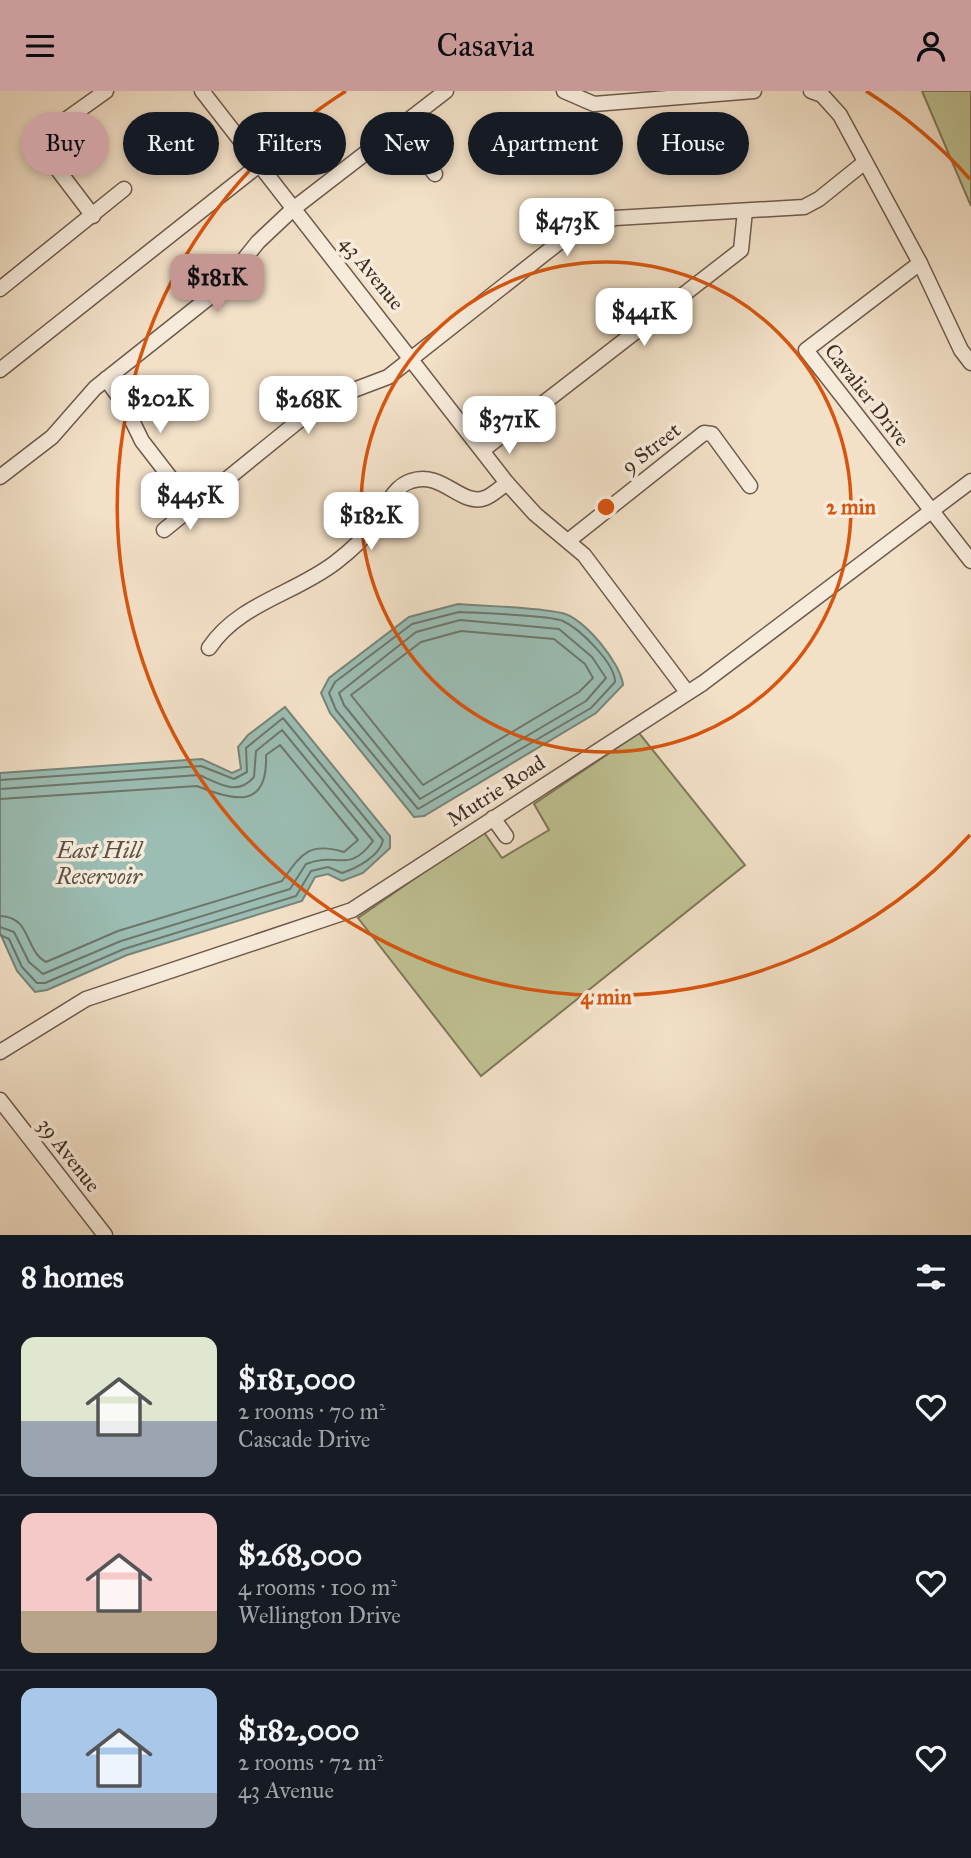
<!DOCTYPE html>
<html lang="en">
<head>
<meta charset="utf-8">
<style>
	:root { --surface:#171b24; --page:#20242c; --text:#f1f3f6; --muted:#9ea1a6; --line:#363941; --accent:#c59692 }
	body { margin:0; font-family:"IM FELL Great Primer",serif; background:var(--page); color:var(--text); height:100vh; display:flex; flex-direction:column; font-size:26px; white-space:nowrap }
	* { box-sizing:border-box; margin:0 }
	p { font-size:23px; color:var(--muted) }
	.icon { flex:none; width:38px; height:38px; fill:none; stroke:currentColor; stroke-width:2; stroke-linecap:round; stroke-linejoin:round }
	.map { position:relative; height:1144px; overflow:hidden }
	.drawer { display:flex; flex-direction:column; background:var(--surface); flex:1 }
	.drawer>* { flex:none }
	.guide { position:absolute; left:21px; top:21px; width:929px; height:63px; display:flex; gap:14px }
	.price { position:absolute; translate:-50% -60px; padding:0 16px; border-radius:14px; background:#fff; color:#222; font-size:23px; line-height:46px; filter:drop-shadow(0 2px 4px #0008) }
	.price::after { content:''; position:absolute; left:50%; top:42px; width:21px; height:16px; margin-left:-10px; background:inherit; clip-path:polygon(0 0,100% 0,50% 100%) }
	.price.on { background:var(--accent); color:#111 }
	ul { padding:0; list-style:none }
	li { display:flex; align-items:center; gap:21px; height:175px; padding:0 21px }
	li+li { border-top:2px solid var(--line) }
	li span { display:grid; place-items:center; flex:none; width:196px; height:140px; border-radius:14px; color:#555 }
	li>.icon { margin-inline-start:auto }
	span .icon { width:84px; height:84px; fill:#fffc; stroke-width:1 }
	li b { font-size:30px }
	h2 { display:flex; justify-content:space-between; align-items:center; height:84px; padding:0 21px; font-size:30px }
	.chip { padding:0 24px; border-radius:32px; background:var(--surface); box-shadow:0 4px 10px #0003; font-size:24px; line-height:63px }
	.chip.on { background:var(--accent); color:#111 }
	header { display:flex; justify-content:space-between; align-items:center; height:91px; padding:0 21px; background:var(--accent); color:#111; font-size:32px; font-weight:600 }
	.map>svg:first-child { display:block }
</style>
</head>
<body>
<header><svg class="icon" aria-label="menu" viewBox="0 0 24 24"><path d="M4 6h16M4 12h16M4 18h16"/></svg>Casavia<svg class="icon" aria-label="person" viewBox="0 0 24 24"><circle cx="12" cy="8" r="4"/><path d="M4 21q1-7 8-7t8 7"/></svg></header>
<div class="map">
<svg width="971" height="1144" viewBox="0 0 971 1144">
	<rect width="100%" height="100%" fill="#f2e0c7"/>
	<filter id="stains"><feTurbulence type="fractalNoise" baseFrequency=".00286" numOctaves="4"/><feColorMatrix values="0 0 0 0 .2 0 0 0 0 .09 0 0 0 0 .02 0 0 0 .5 -.17"/></filter>
	<radialGradient id="worn" r=".72"><stop offset=".6" stop-color="#630" stop-opacity="0"/><stop offset="1" stop-color="#630" stop-opacity=".3"/></radialGradient>
	<g fill="#bfc192" stroke="#80785a" stroke-width="2">
		<path d="M922 0H971V115Z"/>
		<path d="M639 642 745 774 481 985 358 827 483 740 502 767 549 739 534 713Z"/>
	</g>
	<g fill="#9bbdb3" stroke="#778479" stroke-width="2">
		<path d="M458 513C492 516 529 515 562 522 583 526 621 572 623 594L596 622 424 725 414 726 330 622 321 602 329 587 409 526Z"/>
		<path d="M285 616 390 745V757L363 782 342 790 328 783 315 786 302 810 127 864 47 899 35 901 17 880 0 842V682L202 668 232 682 241 678 238 656 248 644Z"/>
	</g>
	<g fill="none" stroke-linecap="round" stroke-linejoin="round">
		<g stroke="#6e766b" stroke-width="2">
			<path d="M459 521C477 522 551 524 563 530 580 538 615 572 615 591L591 617 418 718 336 619 329 602 335 591 412 533Z"/>
			<path d="M460 529 559 538 592 566 606 587 586 610 420 708 344 614 339 602 416 541Z"/>
			<path d="M461 540 554 548 585 573 593 587 579 601 423 694 351 604 421 551Z"/>
			<path d="M0 689 201 675 234 688 247 681 246 657 283 627 383 749C380 765 357 777 342 782L328 776 311 780 296 805 124 858 45 892H37L22 876 9 848 0 844"/>
			<path d="M0 698 199 684C218 692 237 706 254 686L256 660 282 639 373 750C348 784 337 760 306 773L290 798 121 850 43 883 29 871 14 841 0 836"/>
			<path d="M0 708 197 695C234 710 268 719 266 664L280 654 358 749 344 761C308 750 301 764 282 790L118 840 46 871C24 859 32 826 0 825"/>
		</g>
		<g stroke="#6d5a4c" stroke-width="17">
			<g id="minor">
				<path d="M202 0 507 392 535 423 584 464 687 601"/>
				<path d="M564 0 594 13 754 0"/>
				<path d="M811 0 822 4 840 24 920 172 961 259 971 272"/>
				<path d="M398 37 435 83"/>
				<path d="M93 125 36 50 106 0"/>
				<path d="M920 172 806 259 971 470"/>
				<path d="M0 198 124 98"/>
				<path d="M0 279 259 74"/>
				<path d="M106 288 124 313 142 350 193 416"/>
				<path d="M483 359 741 159 745 120"/>
				<path d="M0 386 52 346 95 297 221 197 258 151 293 118 446 0"/>
				<path d="M164 439 322 311 388 286 571 142 615 127 804 116 819 108 865 71"/>
				<path d="M568 450 704 342 712 343 750 395"/>
				<path d="M209 557C239 512 295 503 336 471 349 461 364 447 374 434 385 419 392 396 411 390 442 379 461 416 485 407 493 404 501 396 507 392"/>
				<path d="M493 727 506 745"/>
				<path d="M0 961 86 908 352 819 703 592 971 390"/>
				<path d="M0 1009 105 1144"/>
			</g>
		</g>
		<use href="#minor" stroke="#f7ebdb" stroke-width="14"/>
	</g>
	<g fill="none" stroke="#d7550e" stroke-width="3.5">
		<circle cx="606" cy="416" r="245"/>
		<path d="M970 744A490 490 0 1 1 346 0M866 0A490 490 0 0 1 970 88"/>
	</g>
	<g text-anchor="middle" stroke-width="7" stroke-linejoin="round" paint-order="stroke">
		<g font-size="21" fill="#412e23" stroke="#f7ebdb">
			<text transform="translate(372 182) rotate(51)" y="7">43 Avenue</text>
			<text transform="translate(867 304) rotate(52)" y="7">Cavalier Drive</text>
			<text transform="translate(651 357) rotate(-38)" y="7">9 Street</text>
			<text transform="translate(496 700) rotate(-33)" y="7">Mutrie Road</text>
			<text transform="translate(69 1064) rotate(52)" y="7">39 Avenue</text>
		</g>
		<g font-size="23" font-style="italic" fill="#585247" stroke="#f7ebdb">
			<text x="99" y="767">East Hill<tspan x="99" dy="26">Reservoir</tspan></text>
		</g>
	</g>
	<circle cx="606" cy="416" r="10" fill="#d7550e" stroke="#f7ebdb" stroke-width="3.5"/>
	<g font-size="21" text-anchor="middle" font-weight="bold" fill="#d7550e" stroke="#f7ebdb" stroke-width="7" stroke-linejoin="round" paint-order="stroke">
		<text x="851" y="423">2 min</text>
		<text x="606" y="913">4 min</text>
	</g>
	<rect width="100%" height="100%" filter="url(#stains)"/>
	<rect width="100%" height="100%" fill="url(#worn)"/>
</svg>
<b class="price" style="left:567px;top:167px">$473K</b>
<b class="price on" style="left:217px;top:223px">$181K</b>
<b class="price" style="left:644px;top:257px">$441K</b>
<b class="price" style="left:160px;top:344px">$202K</b>
<b class="price" style="left:308px;top:345px">$268K</b>
<b class="price" style="left:509px;top:365px">$371K</b>
<b class="price" style="left:190px;top:441px">$445K</b>
<b class="price" style="left:371px;top:461px">$182K</b>
<div class="guide">
<a class="chip on">Buy</a>
<a class="chip">Rent</a>
<a class="chip">Filters</a>
<a class="chip">New</a>
<a class="chip">Apartment</a>
<a class="chip">House</a>
</div>
</div>
<section class="drawer">
<h2>8 homes<svg class="icon" aria-label="filters" viewBox="0 0 24 24"><path d="M4 7h16M4 17h16"/><circle cx="9" cy="7" r="2"/><circle cx="15" cy="17" r="2"/></svg></h2>
<ul>
<li><span style="background:linear-gradient(#dfe7d0 60%,#9aa5b1 0)"><svg class="icon" aria-label="home" viewBox="0 0 24 24"><path d="M3 11l9-7 9 7M6 9v11h12V9"/></svg></span><div><b>$181,000</b><p>2 rooms · 70 m²</p><p>Cascade Drive</p></div><svg class="icon" aria-label="heart" viewBox="0 0 24 24"><path d="M12 20l-8-8c-3-5 5-10 8-4 3-6 11-1 8 4z"/></svg></li>
<li><span style="background:linear-gradient(#f6c9c9 70%,#b9a48a 0)"><svg class="icon" aria-label="home" viewBox="0 0 24 24"><path d="M3 11l9-7 9 7M6 9v11h12V9"/></svg></span><div><b>$268,000</b><p>4 rooms · 100 m²</p><p>Wellington Drive</p></div><svg class="icon" aria-label="heart" viewBox="0 0 24 24"><path d="M12 20l-8-8c-3-5 5-10 8-4 3-6 11-1 8 4z"/></svg></li>
<li><span style="background:linear-gradient(#a9c7e8 75%,#9aa5b1 0)"><svg class="icon" aria-label="home" viewBox="0 0 24 24"><path d="M3 11l9-7 9 7M6 9v11h12V9"/></svg></span><div><b>$182,000</b><p>2 rooms · 72 m²</p><p>43 Avenue</p></div><svg class="icon" aria-label="heart" viewBox="0 0 24 24"><path d="M12 20l-8-8c-3-5 5-10 8-4 3-6 11-1 8 4z"/></svg></li>
</ul>
</section>
</body>
</html>
